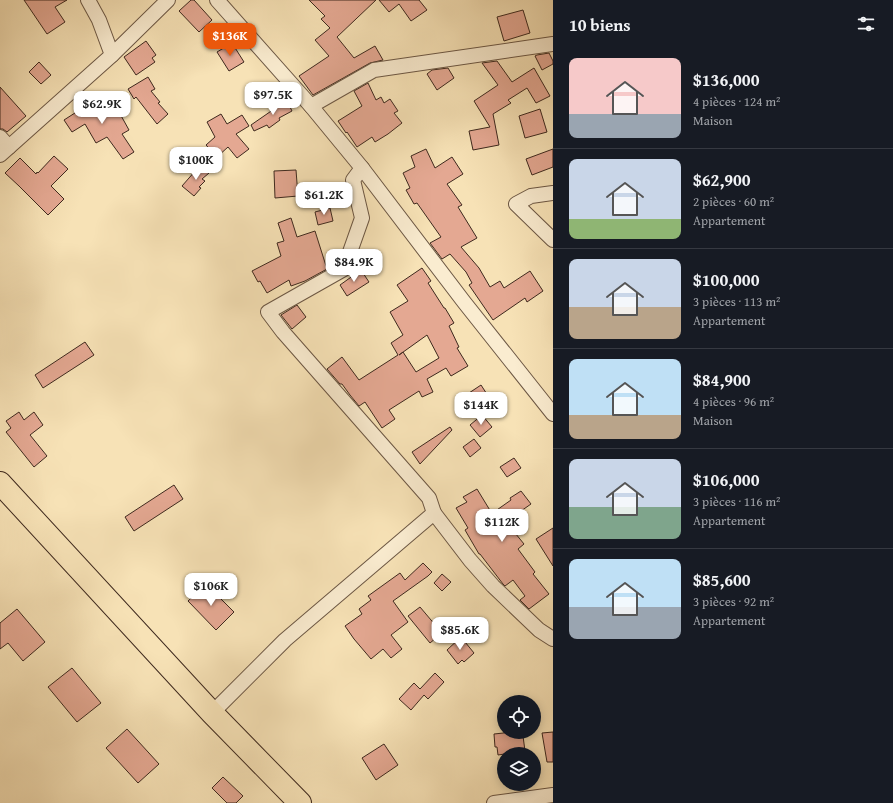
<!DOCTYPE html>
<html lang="fr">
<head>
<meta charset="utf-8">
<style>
	:root { --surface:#171b24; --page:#242831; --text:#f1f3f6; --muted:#9ea1a6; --line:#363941; --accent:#ea580c }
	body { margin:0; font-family:"Gentium Book Plus",serif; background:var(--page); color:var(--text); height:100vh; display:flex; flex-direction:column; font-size:15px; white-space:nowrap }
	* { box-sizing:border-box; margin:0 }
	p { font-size:13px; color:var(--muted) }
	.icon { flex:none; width:22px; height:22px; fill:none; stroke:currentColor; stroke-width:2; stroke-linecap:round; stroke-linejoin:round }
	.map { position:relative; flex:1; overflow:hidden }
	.details { display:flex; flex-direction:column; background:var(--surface); width:340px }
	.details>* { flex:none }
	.controls { position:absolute; left:497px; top:695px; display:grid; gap:8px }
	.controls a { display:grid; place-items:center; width:44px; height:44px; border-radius:50%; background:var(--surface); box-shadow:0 2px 10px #0003; font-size:20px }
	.price { position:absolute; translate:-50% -34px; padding:0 9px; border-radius:8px; background:#fff; color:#222; font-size:13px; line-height:26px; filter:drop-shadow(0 1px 2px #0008) }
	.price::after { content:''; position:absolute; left:50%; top:24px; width:12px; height:9px; margin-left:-6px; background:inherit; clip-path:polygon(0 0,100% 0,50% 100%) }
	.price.active { background:var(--accent); color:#fff }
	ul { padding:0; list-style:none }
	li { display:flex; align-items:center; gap:12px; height:100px; padding:0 16px }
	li+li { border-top:1px solid var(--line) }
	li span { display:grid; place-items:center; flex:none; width:112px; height:80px; border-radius:8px; color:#555 }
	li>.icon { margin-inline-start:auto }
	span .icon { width:48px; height:48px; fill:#fffc; stroke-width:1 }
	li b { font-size:17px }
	h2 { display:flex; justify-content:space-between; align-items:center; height:48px; padding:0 16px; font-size:17px }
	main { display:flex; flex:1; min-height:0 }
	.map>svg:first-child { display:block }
</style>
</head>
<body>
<main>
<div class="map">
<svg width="553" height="803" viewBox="0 0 553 803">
	<rect width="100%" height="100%" fill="#f7e2b6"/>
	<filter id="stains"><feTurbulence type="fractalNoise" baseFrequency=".005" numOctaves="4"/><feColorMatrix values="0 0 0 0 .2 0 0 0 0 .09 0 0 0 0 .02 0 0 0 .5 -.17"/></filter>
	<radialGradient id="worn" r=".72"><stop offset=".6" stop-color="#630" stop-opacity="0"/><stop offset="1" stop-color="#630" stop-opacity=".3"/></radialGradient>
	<g fill="#e4a892" stroke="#3e291e" fill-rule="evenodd">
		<path d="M24 0H67L55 7 65 22 47 34Z"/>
		<path d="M191 0H194L212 20 199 32 179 11Z"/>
		<path d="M309 0H376L337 37 354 58 375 46 383 60 370 63 313 95 299 76 329 56 315 40 330 28 321 19 325 16Z"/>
		<path d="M379 0H419L427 10 411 21 399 4 389 12Z"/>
		<path d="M523 10 530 33 504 41 497 17Z"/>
		<path d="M146 41 156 55 152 58 155 62 136 75 124 57Z"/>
		<path d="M232 43 244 62 229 71 217 52Z"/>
		<path d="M549 53 553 61V64L542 70 535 56 537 55Z"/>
		<path d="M497 61 512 82 534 68 550 96 536 103 527 88 508 100 511 103 493 114 499 145 473 150 469 131 490 127 474 101 498 85 482 63Z"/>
		<path d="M39 62 51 75 41 84 29 72Z"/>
		<path d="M448 68 454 78 437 90 427 74 432 70Z"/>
		<path d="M148 77 155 89 151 91 160 102 158 103 168 114 157 124 136 97 134 99 128 89Z"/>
		<path d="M368 83 376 100 381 97 384 103 390 99 398 111 394 113 402 123 388 134 375 142 372 137 357 147 347 132 346 133 338 121 362 106 354 91Z"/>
		<path d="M0 87 26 116 7 132 3 129H0Z"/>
		<path d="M107 98 117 114 119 112 129 130 122 134 134 152 123 159 107 137 96 143 85 124 72 132 64 120 78 111 76 108 88 101 92 108Z"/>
		<path d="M286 99 292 111 279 118 280 120 269 128 267 125 254 131 251 125 277 107 276 104Z"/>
		<path d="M540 109 547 132 525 138 519 116Z"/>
		<path d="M221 114 227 124 242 115 249 126 236 134 249 149 237 158 228 147 217 157 206 145 215 137 207 122Z"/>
		<path d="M426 149 435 168 452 157 463 174 447 184 462 205 458 207 477 238 461 247 479 268 490 287 500 281 504 288 530 271 543 291 527 302 525 298 493 320 469 285 472 283 466 272 450 254 442 259 430 243 441 237 417 203 414 204 406 190 410 188 403 173 415 167 411 156Z"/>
		<path d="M553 149V167L532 175 526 159Z"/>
		<path d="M54 156 68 169 51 186 64 199 48 215 19 186 5 173 20 158 36 174 37 172 38 173Z"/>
		<path d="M202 166 209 173 202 179 205 181 199 187 201 188 194 196 182 186 196 170V171Z"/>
		<path d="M296 170 298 196 275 198 274 171Z"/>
		<path d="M330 208 333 221 318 225 315 212Z"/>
		<path d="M291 218 297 237 315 231 327 269 305 281 291 286 289 280 267 293 260 281 258 282 252 271 281 256 277 243 284 241 278 223Z"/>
		<path d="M422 268 431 281 428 283 444 308H445L454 323 449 326 459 347 457 348 468 366 451 376 446 368 427 379 433 392 422 397 419 391 389 410 395 419 382 428 365 402 359 406 350 395 342 384H340L327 369 342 357 359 380 398 355 391 343 403 335 390 312 408 301 397 285ZM427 335 439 358 416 372 403 352 399 355Z"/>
		<path d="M361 270 369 282 347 296 340 285Z"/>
		<path d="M297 305 306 317 292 329 281 315Z"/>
		<path d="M85 342 94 355 43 388 35 375Z"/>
		<path d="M481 385 492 402 474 414 463 397Z"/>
		<path d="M19 412 24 420 34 412 43 425 30 435 47 456 34 467 6 432 11 428 6 421Z"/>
		<path d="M482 415 492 427 480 437 470 425Z"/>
		<path d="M450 427 452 430 420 464 412 452Z"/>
		<path d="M474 439 481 448 470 457 463 447Z"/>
		<path d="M514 458 521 468 507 477 500 467Z"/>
		<path d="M174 485 183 499 134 531 125 517Z"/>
		<path d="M477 489 491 512 493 510 494 512 511 500 510 498 521 491 531 504 511 518 516 525 511 528 524 544 518 549 535 572 533 574 549 594 529 609 520 600 525 596 513 580 505 586 503 584 480 554H479L465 530 468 528 456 508 467 502 463 497Z"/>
		<path d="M553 528V566L536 539Z"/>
		<path d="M423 563 432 572 428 576 393 601 408 622 391 635 402 649 391 658 383 649 371 659 354 639 345 626 362 614 359 609 371 600 368 596 400 573 405 580Z"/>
		<path d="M442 574 451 582 442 591 434 583Z"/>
		<path d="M206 584 234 612 216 630 188 601Z"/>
		<path d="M420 607 442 633 430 643 408 616Z"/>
		<path d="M17 609 45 642 23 661 8 643 0 649V623Z"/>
		<path d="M461 637 474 653 464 662 462 660 458 664 447 650Z"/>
		<path d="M72 668 101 703 77 722 48 687Z"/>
		<path d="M435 673 444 682 428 699 424 695 411 710 399 699 414 683 420 689Z"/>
		<path d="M127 729 159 764 138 783 106 748Z"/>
		<path d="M513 732H517L518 736H523L525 751 498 755 497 747H495L494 734Z"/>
		<path d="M553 732V762H547L542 733Z"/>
		<path d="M384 744 398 765 376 780 362 758Z"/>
		<path d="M223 777 243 796 236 803H227L212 788Z"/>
	</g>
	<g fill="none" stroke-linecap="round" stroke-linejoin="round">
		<g stroke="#6c5744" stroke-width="16">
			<g id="street">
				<path d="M217 0 311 106 362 168 464 302 553 414"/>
				<path d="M112 55 168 0"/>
				<path d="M311 106 374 70 553 44"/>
				<path d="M0 137 9 147"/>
				<path d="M0 155 112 55 99 20 88 0"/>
				<path d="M553 193 531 196 516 204 553 240"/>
				<path d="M434 513 470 560 493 586 539 630 553 639"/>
				<path d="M212 713 285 640 434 513 429 498 283 332 268 312 344 269 362 218 353 180 362 168"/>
				<path d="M494 803 553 795"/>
			</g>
		</g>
		<g stroke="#3e291e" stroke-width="24">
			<path id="primary" d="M0 483 212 713 300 803"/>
		</g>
		<use href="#street" stroke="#faecd0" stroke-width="14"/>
		<use href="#primary" stroke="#f7e2b6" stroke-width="22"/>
	</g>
	<rect width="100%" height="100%" filter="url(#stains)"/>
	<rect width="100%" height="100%" fill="url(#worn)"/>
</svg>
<div class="controls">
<a><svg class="icon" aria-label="locate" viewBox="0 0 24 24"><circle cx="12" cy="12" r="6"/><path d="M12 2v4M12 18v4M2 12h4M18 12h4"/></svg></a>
<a><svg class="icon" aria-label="layers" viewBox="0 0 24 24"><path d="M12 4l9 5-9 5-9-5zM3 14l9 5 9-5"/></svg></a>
</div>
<b class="price active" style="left:230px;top:57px">$136K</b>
<b class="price" style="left:273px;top:116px">$97.5K</b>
<b class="price" style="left:102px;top:125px">$62.9K</b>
<b class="price" style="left:196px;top:181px">$100K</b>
<b class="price" style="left:324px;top:216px">$61.2K</b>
<b class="price" style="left:354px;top:283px">$84.9K</b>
<b class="price" style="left:481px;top:426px">$144K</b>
<b class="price" style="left:502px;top:543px">$112K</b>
<b class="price" style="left:211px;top:607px">$106K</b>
<b class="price" style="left:460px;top:651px">$85.6K</b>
</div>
<section class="details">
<h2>10 biens<svg class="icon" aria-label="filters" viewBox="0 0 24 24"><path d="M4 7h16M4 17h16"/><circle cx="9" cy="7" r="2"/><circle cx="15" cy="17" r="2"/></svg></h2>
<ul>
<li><span style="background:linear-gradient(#f6c9c9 70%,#9aa5b1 0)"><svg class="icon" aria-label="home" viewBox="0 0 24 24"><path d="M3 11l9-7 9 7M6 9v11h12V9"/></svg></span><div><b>$136,000</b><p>4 pièces · 124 m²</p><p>Maison</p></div></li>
<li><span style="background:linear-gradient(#c9d6e8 75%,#8fb573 0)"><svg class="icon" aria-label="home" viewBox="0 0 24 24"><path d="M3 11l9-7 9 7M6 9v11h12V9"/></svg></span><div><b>$62,900</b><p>2 pièces · 60 m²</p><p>Appartement</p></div></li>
<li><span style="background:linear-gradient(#c9d6e8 60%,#b9a48a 0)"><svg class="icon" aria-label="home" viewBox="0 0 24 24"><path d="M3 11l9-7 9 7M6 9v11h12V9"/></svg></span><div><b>$100,000</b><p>3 pièces · 113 m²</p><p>Appartement</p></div></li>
<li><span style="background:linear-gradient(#bfe0f5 70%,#b9a48a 0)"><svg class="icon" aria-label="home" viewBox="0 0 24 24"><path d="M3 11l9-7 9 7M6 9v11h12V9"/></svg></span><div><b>$84,900</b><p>4 pièces · 96 m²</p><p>Maison</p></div></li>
<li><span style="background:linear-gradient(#c9d6e8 60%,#7fa58c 0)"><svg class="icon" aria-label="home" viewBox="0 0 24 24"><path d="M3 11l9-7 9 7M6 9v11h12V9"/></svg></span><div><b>$106,000</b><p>3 pièces · 116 m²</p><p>Appartement</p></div></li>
<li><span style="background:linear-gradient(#bfe0f5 60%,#9aa5b1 0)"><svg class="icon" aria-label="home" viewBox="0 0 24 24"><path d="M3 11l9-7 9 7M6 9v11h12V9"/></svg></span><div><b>$85,600</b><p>3 pièces · 92 m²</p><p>Appartement</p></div></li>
</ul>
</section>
</main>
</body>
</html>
